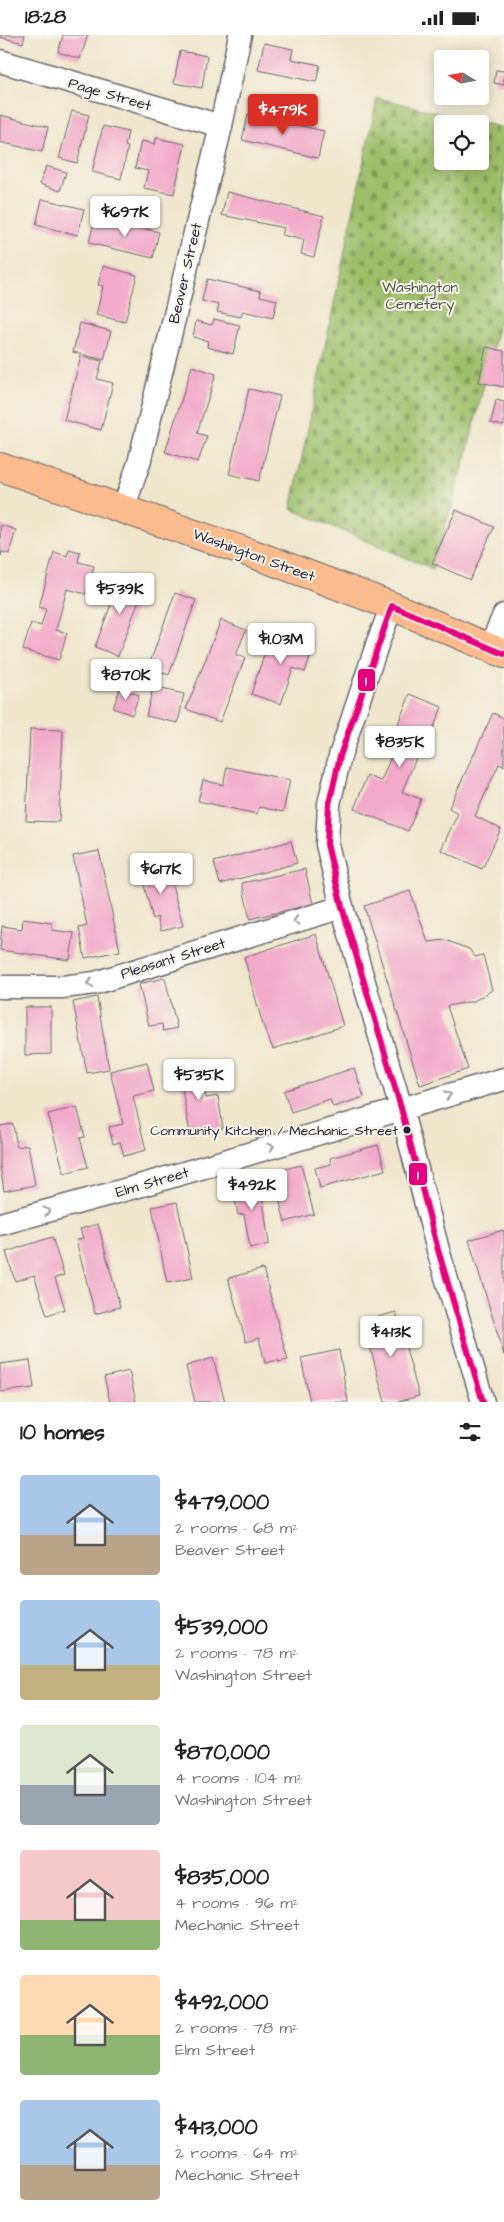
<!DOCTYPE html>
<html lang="en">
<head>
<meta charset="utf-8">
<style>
	:root { --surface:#fff; --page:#f2f2f2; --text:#222; --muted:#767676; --accent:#d93025 }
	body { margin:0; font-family:"Architects Daughter",sans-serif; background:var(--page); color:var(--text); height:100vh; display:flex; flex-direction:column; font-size:19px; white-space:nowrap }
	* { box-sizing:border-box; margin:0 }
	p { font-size:16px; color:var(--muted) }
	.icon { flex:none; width:28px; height:28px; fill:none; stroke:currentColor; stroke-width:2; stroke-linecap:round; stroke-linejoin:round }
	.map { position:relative; height:1367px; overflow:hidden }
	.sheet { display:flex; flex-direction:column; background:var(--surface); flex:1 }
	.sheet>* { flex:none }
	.needle { width:32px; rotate:281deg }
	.controls { position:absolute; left:434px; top:15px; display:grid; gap:10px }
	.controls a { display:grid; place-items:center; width:55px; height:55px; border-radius:5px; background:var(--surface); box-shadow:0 2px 12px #0003; font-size:25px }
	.price { position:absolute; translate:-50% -42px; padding:0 11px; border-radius:5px; background:#fff; color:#222; font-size:16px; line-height:32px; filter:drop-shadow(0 1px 2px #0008) }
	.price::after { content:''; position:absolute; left:50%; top:30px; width:15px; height:11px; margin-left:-8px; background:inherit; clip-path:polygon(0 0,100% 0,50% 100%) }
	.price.active { background:var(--accent); color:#fff }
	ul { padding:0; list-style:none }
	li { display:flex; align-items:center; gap:15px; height:125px; padding:0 20px }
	li span { display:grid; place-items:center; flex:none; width:140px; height:100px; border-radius:5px; color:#555 }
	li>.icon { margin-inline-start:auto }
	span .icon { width:60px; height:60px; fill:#fffc; stroke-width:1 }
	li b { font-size:21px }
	h2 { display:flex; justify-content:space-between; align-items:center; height:60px; padding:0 20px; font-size:21px }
	.status { display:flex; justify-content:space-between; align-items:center; height:35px; padding:0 25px; background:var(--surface); direction:ltr }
	.status svg { height:14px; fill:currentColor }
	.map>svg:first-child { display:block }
</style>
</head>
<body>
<div class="status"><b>18:28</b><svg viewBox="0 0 49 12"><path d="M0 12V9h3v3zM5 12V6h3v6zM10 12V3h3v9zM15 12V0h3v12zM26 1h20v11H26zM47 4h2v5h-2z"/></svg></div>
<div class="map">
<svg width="504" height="1367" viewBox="0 0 504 1367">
	<defs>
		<pattern id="cemetery-stones" width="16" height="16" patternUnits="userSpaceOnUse" patternTransform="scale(1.25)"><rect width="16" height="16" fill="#9dbf69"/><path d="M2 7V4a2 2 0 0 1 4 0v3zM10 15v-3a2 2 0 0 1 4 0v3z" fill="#809b58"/></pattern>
	</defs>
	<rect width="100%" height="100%" fill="#f7f3e8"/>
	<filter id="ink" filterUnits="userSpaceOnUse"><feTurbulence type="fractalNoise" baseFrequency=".02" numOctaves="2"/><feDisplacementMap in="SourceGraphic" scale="10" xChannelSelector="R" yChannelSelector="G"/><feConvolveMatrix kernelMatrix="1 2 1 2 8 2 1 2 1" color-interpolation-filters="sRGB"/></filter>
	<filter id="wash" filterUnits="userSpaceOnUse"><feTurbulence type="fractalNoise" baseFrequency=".0096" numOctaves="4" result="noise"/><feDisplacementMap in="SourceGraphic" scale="20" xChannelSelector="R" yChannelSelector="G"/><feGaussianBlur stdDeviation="1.12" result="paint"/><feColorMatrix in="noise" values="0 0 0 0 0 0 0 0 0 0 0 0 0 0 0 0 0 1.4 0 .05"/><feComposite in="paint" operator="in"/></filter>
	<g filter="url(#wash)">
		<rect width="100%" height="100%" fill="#efe6cc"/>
		<path fill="url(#cemetery-stones)" stroke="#607052" fill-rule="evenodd" d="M377 63 504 93V269L466 422 433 534 291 474ZM442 89H480V126H442Z"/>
		<g id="blocks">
			<g fill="#f2a9ca">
				<path d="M0 0H25L23 8 0 2Z"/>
				<path d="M63 0H88L80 24 58 17Z"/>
				<path d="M264 8 293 14 291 24 320 30 316 47 258 35Z"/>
				<path d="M180 16 207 21 202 53 174 48Z"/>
				<path d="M496 35 504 36V50L494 48Z"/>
				<path d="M72 76 89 80 77 128 59 123Z"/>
				<path d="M248 79 324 96 318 123 242 105Z"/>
				<path d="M0 80 48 92 42 117 0 107Z"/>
				<path d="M103 91 128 97 125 111 128 112 121 144 92 137Z"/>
				<path d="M156 103 185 109 174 159 144 153 148 136 135 133 141 106 155 109Z"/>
				<path d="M46 131 66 137 60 156 40 149Z"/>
				<path d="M227 157 324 181 314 222 301 219 304 205 282 200 284 193 222 180Z"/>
				<path d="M42 164 84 174 78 200 36 190Z"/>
				<path d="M107 185 159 197 153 223 89 208 94 187 106 190Z"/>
				<path d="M103 231 137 240 125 287 96 280 103 251 98 250Z"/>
				<path d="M207 244 261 256 260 261 277 265 273 283 243 276 241 282 217 277 219 270 202 266Z"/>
				<path d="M214 284 240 290 233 319 207 312 208 306 193 302 196 286 212 290Z"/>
				<path d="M80 288 111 296 104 325 73 317Z"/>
				<path d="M486 312 504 316V352L479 347Z"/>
				<path d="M81 321 102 326 97 344 113 348 101 395 64 385Z"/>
				<path d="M192 331 216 339 197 398 207 401 198 427 165 417Z"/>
				<path d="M249 354 280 361 259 446 229 439Z"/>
				<path d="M496 365 504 367V391L491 388Z"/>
				<path d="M456 475 494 492 470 545 432 528Z"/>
				<path d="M0 490 16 495 9 519 2 517 1 521Z"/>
				<path d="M69 514 80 517 78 527 94 531 86 559 67 554 56 595 67 598 59 625 23 615 31 588 41 591 46 574 39 572 54 517 67 521Z"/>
				<path d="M122 540 145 549 118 621 95 612Z"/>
				<path d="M175 558 196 565 169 640 148 633Z"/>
				<path d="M221 585 246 595 236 620 245 623 220 687 186 674Z"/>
				<path d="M273 593 315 608 305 637 293 633 281 669 251 659Z"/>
				<path d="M153 652 184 659 178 688 146 681Z"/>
				<path d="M120 653 139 660 132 680 113 673Z"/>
				<path d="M410 659 442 672 428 706 424 704 402 757 421 764 408 796 354 774 367 741 381 746 400 700 395 696Z"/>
				<path d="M493 678 504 683V731L499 729 475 781 501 794 482 834 441 815 458 778 449 773Z"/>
				<path d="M30 694 63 695 59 787 26 786Z"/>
				<path d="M227 732 290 745 283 777 259 772 257 779 198 766 203 745 223 750Z"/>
				<path d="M291 806 297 828 220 849 214 827Z"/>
				<path d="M99 816 120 916 85 923 79 893 87 891 73 821Z"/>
				<path d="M165 824 183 891 161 896 157 882 153 884 139 831Z"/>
				<path d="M305 834 313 869 250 884 242 848Z"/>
				<path d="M410 856 428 907 445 905 469 914 475 922 483 920 492 955 474 966 447 971 468 1034 420 1050 364 871Z"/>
				<path d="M23 884 52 888V895L74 898 70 925 0 915 2 891 22 894Z"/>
				<path d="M316 899 343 991 273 1014 263 990 244 922Z"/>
				<path d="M165 943 177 993 163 996 162 989 149 991 139 949Z"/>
				<path d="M97 962 109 1034 87 1038 73 967Z"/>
				<path d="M25 972H51V1019L25 1020Z"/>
				<path d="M200 1026 206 1063 218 1061 223 1093 190 1099 178 1030Z"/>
				<path d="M147 1027 154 1056 133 1061 146 1115 124 1121 120 1107 113 1109 109 1092 123 1089 110 1036Z"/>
				<path d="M354 1033 364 1062 333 1072 330 1064 291 1077 284 1056Z"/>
				<path d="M77 1072 85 1102 80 1103 88 1132 64 1138 48 1079Z"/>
				<path d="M13 1089 17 1112 28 1110 35 1150 4 1156 0 1130V1091Z"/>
				<path d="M378 1110 385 1135 320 1153 315 1133 331 1129 330 1123Z"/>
				<path d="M301 1130 314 1179 285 1187 272 1137Z"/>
				<path d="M260 1144 269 1209 250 1213 244 1179 238 1180 232 1149Z"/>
				<path d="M177 1167 193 1243 167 1248 152 1172Z"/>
				<path d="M98 1189 120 1272 95 1279 76 1205 83 1203 80 1194Z"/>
				<path d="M503 1195 504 1198V1320L469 1205Z"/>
				<path d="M52 1202 64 1240 55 1243 65 1274 47 1280 34 1240 15 1246 6 1217Z"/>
				<path d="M263 1234 288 1325 278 1327V1325L265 1328 259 1303 246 1307 228 1243Z"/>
				<path d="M396 1277 419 1361 396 1367H385L363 1286Z"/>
				<path d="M339 1315 348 1367H310L301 1323Z"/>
				<path d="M213 1323 225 1367H195L186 1331Z"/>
				<path d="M30 1325 34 1353 0 1357V1329Z"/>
				<path d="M129 1336 136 1367H110L104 1342Z"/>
			</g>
		</g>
	</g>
	<g filter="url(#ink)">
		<use href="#blocks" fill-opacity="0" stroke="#6a676e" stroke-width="1"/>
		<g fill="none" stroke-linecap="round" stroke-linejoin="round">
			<g stroke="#6a676e" stroke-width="25">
				<g id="minor">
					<path d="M0 26 221 91"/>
					<path d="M123 474 139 428 221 91 240 0"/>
					<path d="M392 571 378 607 340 721 329 769 327 809 342 872 401 1073 438 1215 483 1367"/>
					<path d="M490 612 504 580"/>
					<path d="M0 952H62L95 948 342 872"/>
					<path d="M0 1189 146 1149 504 1044"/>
				</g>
			</g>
			<g stroke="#6a676e" stroke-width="30">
				<path id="major" d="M0 432 259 521 392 571 504 619"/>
			</g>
			<use href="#minor" stroke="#fff" stroke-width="22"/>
			<use href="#major" stroke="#fbbb8d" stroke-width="28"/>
			<g stroke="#f7f3e8" stroke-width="10">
				<path id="bus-1" d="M483 1367 438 1215 401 1073 342 872 327 809 329 769 340 721 392 571 504 619"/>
			</g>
			<use href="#bus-1" stroke="#e5007d" stroke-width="6"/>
		</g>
		<defs><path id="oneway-chevron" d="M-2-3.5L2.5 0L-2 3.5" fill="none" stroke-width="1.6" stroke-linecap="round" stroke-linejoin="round" transform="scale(1.25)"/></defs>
		<g stroke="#9c9ca7">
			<use href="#oneway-chevron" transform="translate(296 886) rotate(163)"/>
			<use href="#oneway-chevron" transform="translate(90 948) rotate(170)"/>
			<use href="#oneway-chevron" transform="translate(448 1060) rotate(-16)"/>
			<use href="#oneway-chevron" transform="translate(271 1112) rotate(-17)"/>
			<use href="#oneway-chevron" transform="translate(47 1176) rotate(-15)"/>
		</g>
	</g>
	<circle fill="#22223b" stroke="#f7f3e8" stroke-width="2" cx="407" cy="1095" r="4.5"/>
	<g text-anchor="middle" stroke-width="4" stroke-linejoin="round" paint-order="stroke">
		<g font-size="14" fill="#22223b" stroke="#f7f3e8" text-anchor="end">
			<text x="398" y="1100">Community Kitchen / Mechanic Street</text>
		</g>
		<g font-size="15" fill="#22223b" stroke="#f7f3e8">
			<text transform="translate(110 59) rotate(16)" y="5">Page Street</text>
			<text transform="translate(185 238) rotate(-77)" y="5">Beaver Street</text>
			<text transform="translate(254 520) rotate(20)" y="5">Washington Street</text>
			<text transform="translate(173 923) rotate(-17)" y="5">Pleasant Street</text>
			<text transform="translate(152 1147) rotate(-16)" y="5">Elm Street</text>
		</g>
		<g font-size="15" fill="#4d594b" stroke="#f7f3e8">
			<text x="420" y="257">Washington<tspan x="420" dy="17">Cemetery</tspan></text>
		</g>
	</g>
	<g stroke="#f7f3e8" stroke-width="2">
		<rect x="357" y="633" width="19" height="24" rx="5" fill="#e5007d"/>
		<rect x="408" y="1127" width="20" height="24" rx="5" fill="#e5007d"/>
	</g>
	<g font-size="14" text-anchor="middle" font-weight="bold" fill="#fff">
		<text x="366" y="650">1</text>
		<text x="418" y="1144">1</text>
	</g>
</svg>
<div class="controls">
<a><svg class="needle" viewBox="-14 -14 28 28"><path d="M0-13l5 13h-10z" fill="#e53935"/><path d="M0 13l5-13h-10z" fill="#767676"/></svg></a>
<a><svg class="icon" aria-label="locate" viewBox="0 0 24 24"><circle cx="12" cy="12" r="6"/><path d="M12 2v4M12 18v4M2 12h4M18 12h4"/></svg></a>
</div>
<b class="price active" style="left:283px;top:101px">$479K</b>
<b class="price" style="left:125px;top:203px">$697K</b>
<b class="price" style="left:120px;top:580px">$539K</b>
<b class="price" style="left:281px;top:630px">$1.03M</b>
<b class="price" style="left:126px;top:666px">$870K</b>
<b class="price" style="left:400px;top:733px">$835K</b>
<b class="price" style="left:161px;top:860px">$617K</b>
<b class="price" style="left:199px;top:1066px">$535K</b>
<b class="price" style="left:252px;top:1176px">$492K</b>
<b class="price" style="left:391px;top:1323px">$413K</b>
</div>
<section class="sheet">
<h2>10 homes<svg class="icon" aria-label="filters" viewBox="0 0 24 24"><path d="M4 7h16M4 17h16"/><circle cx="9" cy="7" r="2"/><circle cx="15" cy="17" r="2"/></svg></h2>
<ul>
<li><span style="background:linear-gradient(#a9c7e8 60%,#b9a48a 0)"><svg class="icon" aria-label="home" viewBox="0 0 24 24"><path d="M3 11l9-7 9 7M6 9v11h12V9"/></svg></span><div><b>$479,000</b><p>2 rooms · 68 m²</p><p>Beaver Street</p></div></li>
<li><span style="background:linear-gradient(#a9c7e8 65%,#c2b280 0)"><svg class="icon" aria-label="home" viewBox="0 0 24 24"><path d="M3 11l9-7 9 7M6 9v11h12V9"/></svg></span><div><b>$539,000</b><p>2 rooms · 78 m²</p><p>Washington Street</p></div></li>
<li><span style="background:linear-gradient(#dfe7d0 60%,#9aa5b1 0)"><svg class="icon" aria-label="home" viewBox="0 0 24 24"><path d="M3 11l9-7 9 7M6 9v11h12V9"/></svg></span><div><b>$870,000</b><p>4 rooms · 104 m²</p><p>Washington Street</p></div></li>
<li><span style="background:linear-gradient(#f6c9c9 70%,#8fb573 0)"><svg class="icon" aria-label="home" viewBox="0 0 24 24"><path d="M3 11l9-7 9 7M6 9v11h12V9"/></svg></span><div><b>$835,000</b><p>4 rooms · 96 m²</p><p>Mechanic Street</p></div></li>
<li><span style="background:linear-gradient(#ffd9b3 60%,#8fb573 0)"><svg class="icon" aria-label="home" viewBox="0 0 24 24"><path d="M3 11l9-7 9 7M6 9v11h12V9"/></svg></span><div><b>$492,000</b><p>2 rooms · 78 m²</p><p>Elm Street</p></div></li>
<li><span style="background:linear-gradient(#a9c7e8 65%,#b9a48a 0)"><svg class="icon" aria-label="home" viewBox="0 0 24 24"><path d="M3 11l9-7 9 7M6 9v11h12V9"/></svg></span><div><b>$413,000</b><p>2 rooms · 64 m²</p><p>Mechanic Street</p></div></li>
</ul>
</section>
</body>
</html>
